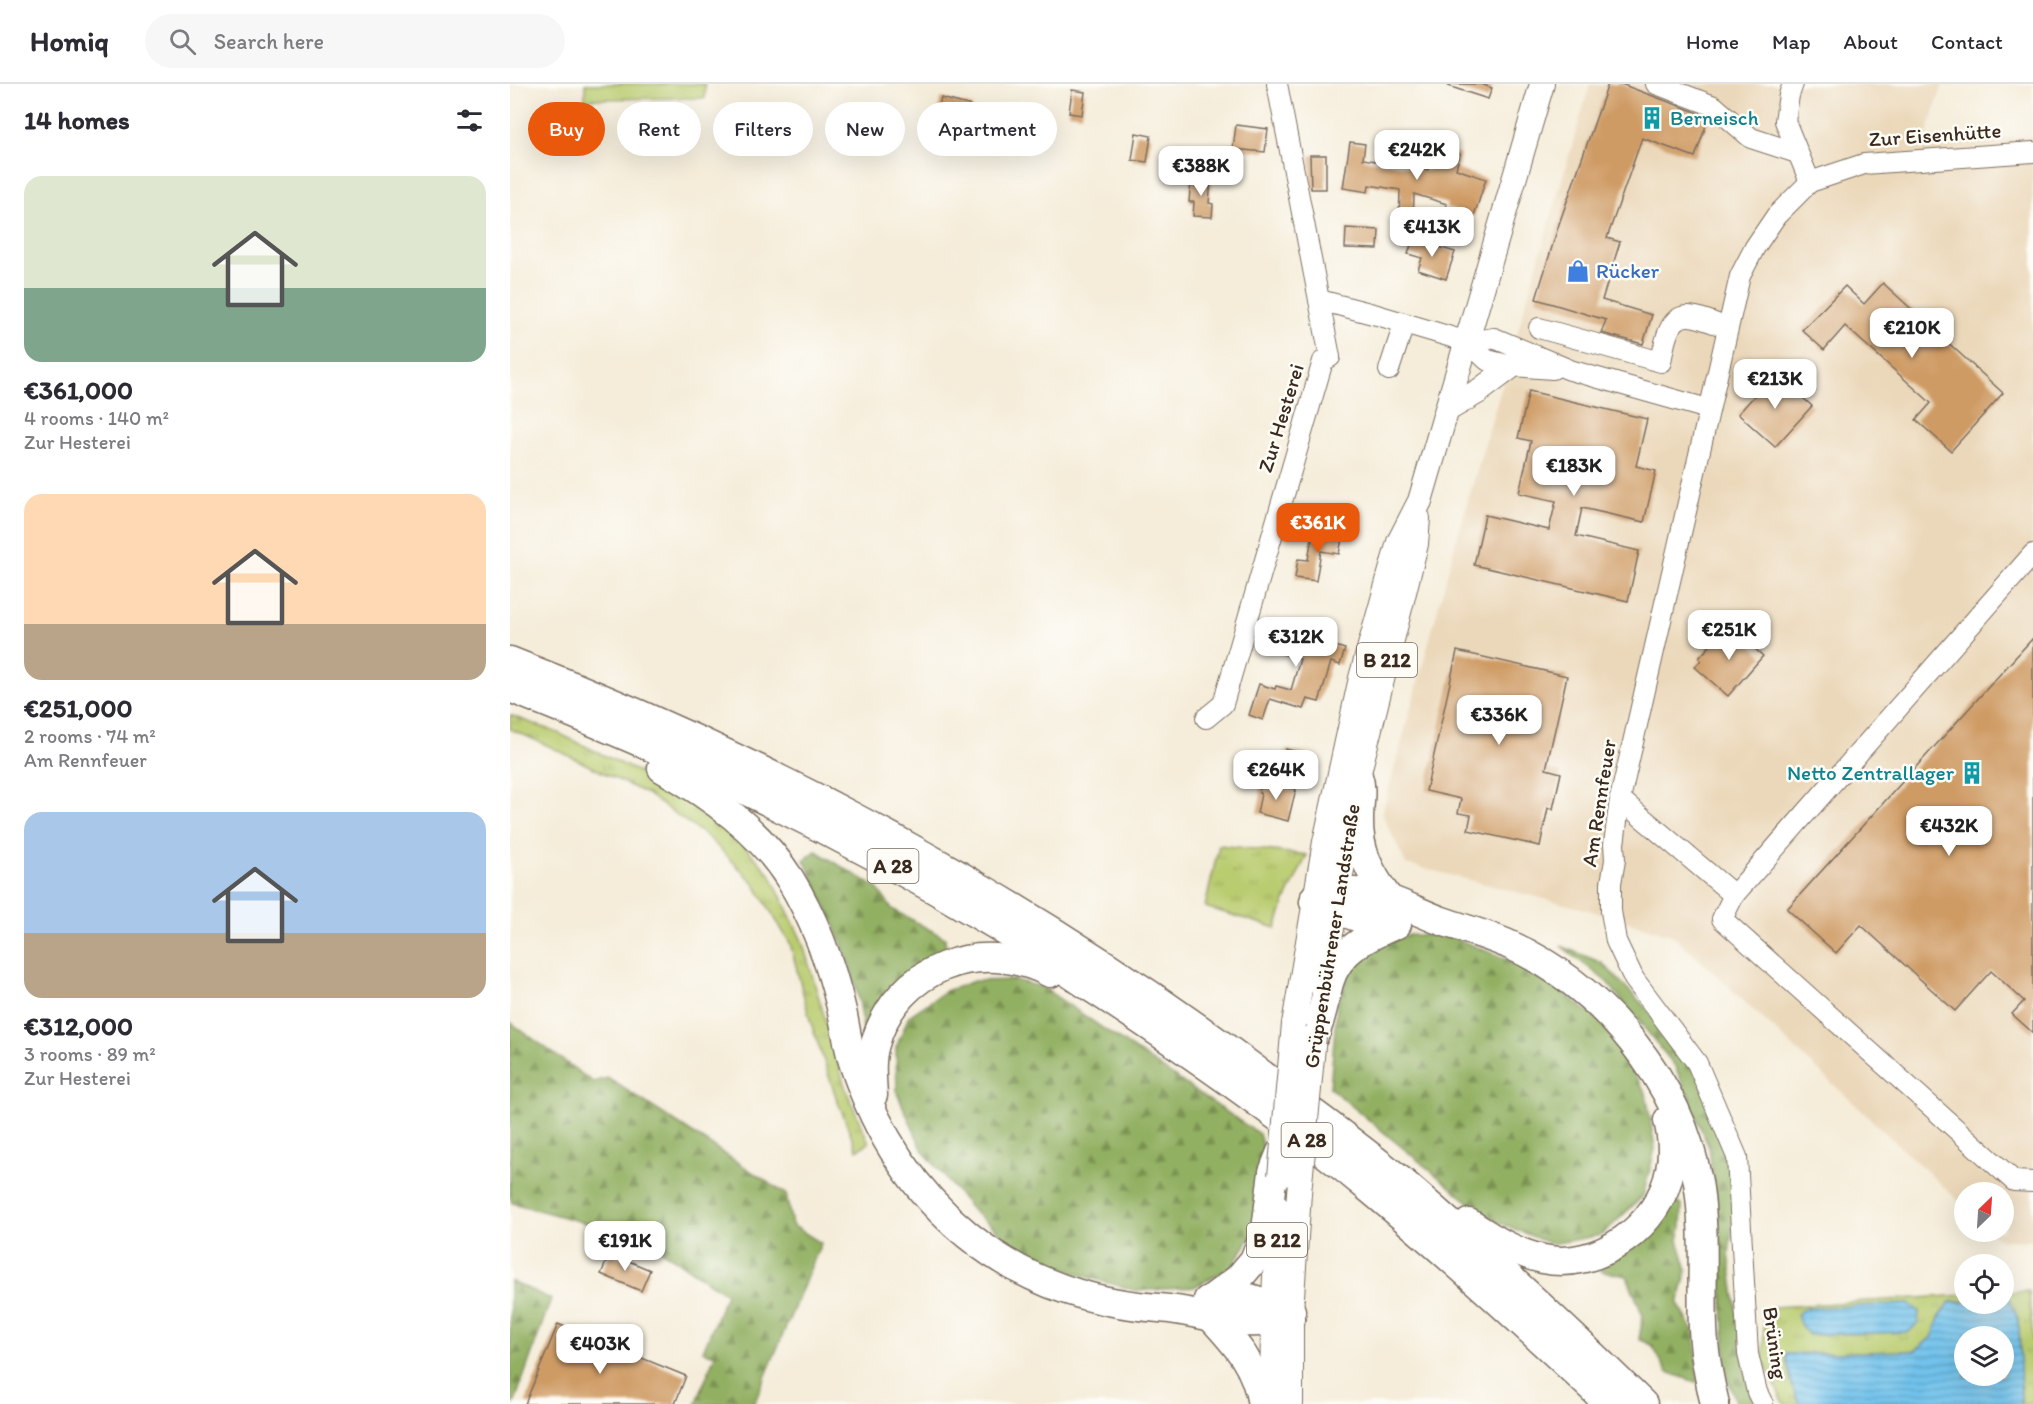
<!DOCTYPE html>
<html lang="en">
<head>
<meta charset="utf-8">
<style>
	:root { --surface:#fff; --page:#f7f7f7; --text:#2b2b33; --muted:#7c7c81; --line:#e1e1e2; --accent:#ea580c }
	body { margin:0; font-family:Itim,sans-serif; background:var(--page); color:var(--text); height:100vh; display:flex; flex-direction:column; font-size:22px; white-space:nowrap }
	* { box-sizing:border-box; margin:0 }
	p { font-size:20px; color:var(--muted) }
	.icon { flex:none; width:33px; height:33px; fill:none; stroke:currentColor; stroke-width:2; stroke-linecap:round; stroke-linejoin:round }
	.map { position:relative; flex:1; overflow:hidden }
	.side { display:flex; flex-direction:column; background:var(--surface); width:510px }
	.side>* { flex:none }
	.banner { position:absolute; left:18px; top:18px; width:570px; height:54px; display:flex; gap:12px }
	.needle { width:39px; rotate:25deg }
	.fabs { position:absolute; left:1444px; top:1098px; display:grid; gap:12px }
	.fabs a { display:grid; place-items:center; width:60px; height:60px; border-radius:50%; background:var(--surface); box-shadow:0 6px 24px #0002; font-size:30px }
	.price { position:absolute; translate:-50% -51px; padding:0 14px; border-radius:12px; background:#fff; color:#222; font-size:20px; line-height:39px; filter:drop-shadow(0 2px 3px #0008) }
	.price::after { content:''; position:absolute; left:50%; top:36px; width:18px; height:14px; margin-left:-9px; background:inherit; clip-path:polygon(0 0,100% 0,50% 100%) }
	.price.active { background:var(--accent); color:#fff }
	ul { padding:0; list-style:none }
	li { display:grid; align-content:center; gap:12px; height:318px; padding:0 24px }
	li span { display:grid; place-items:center; height:186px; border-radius:18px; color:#555 }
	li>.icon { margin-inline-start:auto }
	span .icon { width:108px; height:108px; fill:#fffc; stroke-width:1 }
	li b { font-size:26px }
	h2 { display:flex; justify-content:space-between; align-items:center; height:72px; padding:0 24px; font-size:26px }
	.tag { padding:0 21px; border-radius:27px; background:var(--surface); box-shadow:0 6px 24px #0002; font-size:21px; line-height:54px }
	.tag.active { background:var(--accent); color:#fff }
	header { display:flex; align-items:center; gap:36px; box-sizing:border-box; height:84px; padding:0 30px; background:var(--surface); border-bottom:2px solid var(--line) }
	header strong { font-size:28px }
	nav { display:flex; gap:33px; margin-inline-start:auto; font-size:21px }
	.search { width:420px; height:54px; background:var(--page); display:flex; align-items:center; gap:15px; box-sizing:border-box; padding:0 21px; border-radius:33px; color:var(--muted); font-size:22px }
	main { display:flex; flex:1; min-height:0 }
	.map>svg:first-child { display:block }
</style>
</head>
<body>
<header>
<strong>Homiq</strong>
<div class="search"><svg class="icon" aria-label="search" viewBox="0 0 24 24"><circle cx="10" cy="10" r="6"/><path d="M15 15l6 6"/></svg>Search here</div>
<nav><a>Home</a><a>Map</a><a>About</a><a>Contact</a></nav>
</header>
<main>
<section class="side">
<h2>14 homes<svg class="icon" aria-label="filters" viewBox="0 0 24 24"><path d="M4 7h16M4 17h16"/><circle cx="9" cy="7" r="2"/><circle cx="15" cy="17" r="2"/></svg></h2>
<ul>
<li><span style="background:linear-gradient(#dfe7d0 60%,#7fa58c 0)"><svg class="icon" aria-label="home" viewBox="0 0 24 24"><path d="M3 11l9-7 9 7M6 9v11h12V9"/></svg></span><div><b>€361,000</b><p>4 rooms · 140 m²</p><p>Zur Hesterei</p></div></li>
<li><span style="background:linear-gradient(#ffd9b3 70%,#b9a48a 0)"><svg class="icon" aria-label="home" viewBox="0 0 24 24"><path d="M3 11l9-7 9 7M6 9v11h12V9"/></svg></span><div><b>€251,000</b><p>2 rooms · 74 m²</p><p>Am Rennfeuer</p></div></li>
<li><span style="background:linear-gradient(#a9c7e8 65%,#b9a48a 0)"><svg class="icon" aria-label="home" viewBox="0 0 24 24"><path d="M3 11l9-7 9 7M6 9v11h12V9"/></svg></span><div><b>€312,000</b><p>3 rooms · 89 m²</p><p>Zur Hesterei</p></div></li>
</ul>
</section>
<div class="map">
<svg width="1523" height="1320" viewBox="0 0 1523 1320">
	<defs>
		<pattern id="grass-tufts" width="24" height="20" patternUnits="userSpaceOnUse" patternTransform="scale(1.5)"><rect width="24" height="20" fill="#b9cc70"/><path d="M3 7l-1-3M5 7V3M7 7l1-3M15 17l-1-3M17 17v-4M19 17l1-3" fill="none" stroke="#a0af61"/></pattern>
		<pattern id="forest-firs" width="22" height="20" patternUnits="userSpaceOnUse" patternTransform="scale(1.5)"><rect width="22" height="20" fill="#92b062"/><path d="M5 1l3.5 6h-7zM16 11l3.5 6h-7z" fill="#788f50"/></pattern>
		<pattern id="water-rules" width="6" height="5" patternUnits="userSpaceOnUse" patternTransform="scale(1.5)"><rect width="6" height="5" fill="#71c2ec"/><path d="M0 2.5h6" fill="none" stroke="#5e9ebf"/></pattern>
	</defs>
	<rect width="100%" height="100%" fill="#fdfcf7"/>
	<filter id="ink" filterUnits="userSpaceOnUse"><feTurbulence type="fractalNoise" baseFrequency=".0167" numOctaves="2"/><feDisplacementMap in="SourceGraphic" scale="12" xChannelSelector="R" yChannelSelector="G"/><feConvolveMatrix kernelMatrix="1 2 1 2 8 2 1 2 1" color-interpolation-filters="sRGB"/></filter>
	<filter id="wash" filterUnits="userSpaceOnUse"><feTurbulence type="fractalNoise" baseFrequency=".008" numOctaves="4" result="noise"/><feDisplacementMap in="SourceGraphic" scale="24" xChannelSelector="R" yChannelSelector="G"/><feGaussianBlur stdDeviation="1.35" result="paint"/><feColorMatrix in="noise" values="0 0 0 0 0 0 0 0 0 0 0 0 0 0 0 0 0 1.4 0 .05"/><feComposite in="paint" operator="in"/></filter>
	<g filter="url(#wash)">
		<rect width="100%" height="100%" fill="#f5edda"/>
		<path fill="#ebd8ba" d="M1080 0H1433L1415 56 1523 54V1157L1491 1156 1481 1148H1494V1108H1455V1123L1164 852 1078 826 896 780 872 730 944 465Z"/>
		<g fill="url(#grass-tufts)" stroke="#7a7b47" stroke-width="1.5">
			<path d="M0 631 48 649 149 698 217 743 260 790 292 857 336 1006 359 1059 347 1066 326 1013 300 936 280 859 243 798 199 754 137 710 41 663 0 645Z"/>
			<path d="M709 761 797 771 775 817 766 844 695 823Z"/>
			<path d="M1519 1207 1523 1254V1320H1511L1509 1237 1499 1214H1494V1209Z"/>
			<path d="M1455 1211V1217L1440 1218 1429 1234 1423 1252 1405 1267 1275 1270 1283 1305 1290 1320H1274L1253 1276 1254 1238 1263 1223Z"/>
		</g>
		<g fill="url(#forest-firs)" stroke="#666d40" stroke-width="1.5">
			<path d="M306 767 367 804 382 825 435 854 437 878 363 946 353 944C348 885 319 829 294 776Z"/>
			<path d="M899 851H937L1019 884 1092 938 1136 1009 1145 1065 1133 1112 1092 1151 1041 1160 978 1134 820 1004 827 921 841 885 867 860Z"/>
			<path d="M1051 862 1092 879 1152 940 1187 989 1221 1075 1224 1132 1219 1170 1236 1293 1245 1320H1227L1216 1290 1210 1151 1199 1064 1165 982 1097 898Z"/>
			<path d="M505 896 532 903 749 1050 755 1071 742 1151 722 1183 684 1203 627 1207 567 1190 512 1166 464 1128 413 1067 387 1009 386 964 399 932 436 907 464 897Z"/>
			<path d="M0 938 83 998 98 994 276 1110 282 1141 311 1159 244 1320H186L205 1271 193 1267 216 1210 145 1162 123 1152 2 1119 0 1111Z"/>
			<path d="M1162 1117 1172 1121 1171 1145 1168 1156 1177 1186 1168 1220 1185 1249 1188 1299 1157 1288 1142 1261 1129 1255 1133 1232 1117 1192 1091 1187 1094 1180Z"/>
			<path d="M0 1197 41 1215 4 1320H0Z"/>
		</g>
		<path fill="#b9cc70" stroke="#7a7b47" stroke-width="1.5" d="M75 0H195V14L75 15Z"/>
		<g fill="url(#water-rules)" stroke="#567685" stroke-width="1.5" fill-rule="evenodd">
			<path d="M1494 1214H1499L1509 1237 1511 1320H1290L1283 1305 1275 1270 1405 1267 1423 1252 1429 1234 1440 1218 1494 1220ZM1455 1252H1494V1292H1455Z"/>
			<path d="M1399 1220 1409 1227 1408 1239 1399 1248 1299 1251 1291 1242 1287 1231 1293 1225 1299 1224Z"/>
		</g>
		<g id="blocks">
			<g fill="#cf9b65">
				<path d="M939 0H971L982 4 978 15 938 2Z"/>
				<path d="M1098 0H1111L1199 33 1185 73 1132 54 1097 154 1110 158 1092 216 1142 231 1133 260 1091 249 1096 236 1026 215 1049 140Z"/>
				<path d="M562 6 575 8 572 31 559 29Z"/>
				<path d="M431 14 462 22 451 69 438 65 443 42 425 38Z"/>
				<path d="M726 41 758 45 755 68 723 65Z"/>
				<path d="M484 48 504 50 502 63 494 62V67L481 65Z"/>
				<path d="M626 49 641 52 637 78 622 76Z"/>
				<path d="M840 58 855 60 853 75 918 86 924 62 950 70 946 85 976 95 964 132 936 123 937 120 904 110 903 139 889 138 890 106 859 101 858 108 833 104Z"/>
				<path d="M800 71H816V105H801Z"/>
				<path d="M681 94 701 96 699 119 703 120 702 133 683 132 684 118H679Z"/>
				<path d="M836 144 869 146 868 165 835 164Z"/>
				<path d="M903 155 945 168 936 195 908 186 912 174 898 170Z"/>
				<path d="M1373 199 1493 309 1441 367 1406 336 1421 319 1335 242 1314 266 1292 246 1335 202 1354 220Z"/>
				<path d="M1265 289 1302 322 1265 363 1228 330Z"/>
				<path d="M1019 307 1137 335 1126 382 1146 387 1134 438 1072 424 1066 452 1129 467 1118 517 964 481 975 431 1039 446 1046 417 1009 409 1021 357 1008 354Z"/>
				<path d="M803 447 833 450 829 470 811 467 806 497 785 494 788 475 798 476Z"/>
				<path d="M752 539 835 565 830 581 821 578 809 618 797 615 793 625 760 615 753 636 739 631 749 600 765 605 766 602 781 606 790 575 745 562Z"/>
				<path d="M1221 543 1253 572 1218 612 1185 583 1191 576 1189 574 1205 556 1207 559Z"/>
				<path d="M1523 554V949L1502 930 1514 917 1481 887 1445 927 1351 841 1326 869 1277 825Z"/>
				<path d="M947 567 1057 592 1036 685 1051 689 1043 725 1038 724 1030 762 958 746 961 731 948 729 951 715 916 707Z"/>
				<path d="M776 665 798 671 795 684 773 677Z"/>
				<path d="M751 698 786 705 778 737 747 729 751 710 749 709Z"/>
				<path d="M100 1169 140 1186 131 1207 91 1190Z"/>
				<path d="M48 1240 176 1292 165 1320H15Z"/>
			</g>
		</g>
	</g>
	<g filter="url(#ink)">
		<use href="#blocks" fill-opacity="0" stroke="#7c6e60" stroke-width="1.5"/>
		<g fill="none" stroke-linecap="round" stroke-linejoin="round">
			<g stroke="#7c6e60" stroke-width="22">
				<g id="minor">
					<path d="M767 0 809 216 867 231 958 258 984 254 1060 286 1198 325"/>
					<path d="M1146 0 1204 22 1241 54 1287 69"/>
					<path d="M1283 0 1279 11 1275 37 1300 98"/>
					<path d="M1029 244 1151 278C1154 263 1157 233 1177 232 1187 231 1208 241 1218 244"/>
					<path d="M958 258 977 276 1002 282 1043 285"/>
					<path d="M879 286 894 240"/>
					<path d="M1523 470 1224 811 1212 835 1504 1097 1523 1098"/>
					<path d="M696 634 713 620 813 277 820 273 809 216"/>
					<path d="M1110 715 1224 811"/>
					<path d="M1253 1320 1247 1308 1238 1270 1227 1073 1187 979 1124 895 1106 857 1101 827V799L1105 776 1104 760 1110 715 1230 192 1245 163 1266 132 1300 98 1354 80 1523 68"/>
				</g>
			</g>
			<g stroke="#7c6e60" stroke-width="26">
				<g id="major">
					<path d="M938 325 969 307 1002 282"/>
					<path d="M812 902 848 692 906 460 908 434"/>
					<path d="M784 940 815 758 851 594 889 458 910 417 1032 0"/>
					<path d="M762 1320 763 1238 768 1124"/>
					<path d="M781 1320V1227L789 1109"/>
				</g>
			</g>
			<g stroke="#7c6e60" stroke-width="31">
				<g id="highway">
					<path d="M0 577C279 685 544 831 782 1013 820 1042 859 1070 896 1101 977 1171 1056 1245 1133 1320"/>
					<path d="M0 604C165 669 325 745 477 836 515 858 551 884 588 908 683 970 775 1035 862 1107 944 1175 1022 1247 1099 1320"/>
					<path d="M152 684C201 712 249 746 280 795 305 836 321 880 332 927 336 945 338 964 344 981 391 1122 500 1214 649 1224 697 1227 731 1249 781 1232"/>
					<path d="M848 692C853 706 849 719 849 734 848 769 861 790 880 817"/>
					<path d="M805 813C821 811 839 806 855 809 881 813 907 828 932 837 955 845 978 851 1000 861 1094 903 1170 998 1188 1098 1196 1146 1191 1196 1193 1244 1194 1270 1199 1295 1205 1320"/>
					<path d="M804 818 858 837 886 840"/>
					<path d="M804 952C812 934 814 918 819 899 828 866 858 852 887 840"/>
					<path d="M363 1011C362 994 360 976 365 960 386 883 471 853 540 889"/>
					<path d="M959 1139C982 1154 1005 1169 1033 1175 1089 1187 1150 1141 1160 1086 1164 1069 1162 1053 1158 1036"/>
					<path d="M701 1215 728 1195 744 1176 756 1146 763 1088 771 1068"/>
					<path d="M698 1216 740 1214 781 1227"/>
					<path d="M702 1234C727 1261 746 1282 752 1320"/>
				</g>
			</g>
			<use href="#minor" stroke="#fff" stroke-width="20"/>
			<use href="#major" stroke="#fff" stroke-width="24"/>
			<use href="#highway" stroke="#fff" stroke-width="28"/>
			<g stroke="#7c6e60" stroke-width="26" stroke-linecap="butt">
				<g id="major-bridge">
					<path d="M770 1092 784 940"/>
					<path d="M789 1109 804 952"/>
				</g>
			</g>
			<use href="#major-bridge" stroke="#fff" stroke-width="24"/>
		</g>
	</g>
	<defs>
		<g id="building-bare" transform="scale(1.8)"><path d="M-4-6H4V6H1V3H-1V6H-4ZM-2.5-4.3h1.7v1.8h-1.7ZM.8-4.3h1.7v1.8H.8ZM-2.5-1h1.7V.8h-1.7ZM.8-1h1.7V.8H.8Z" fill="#0f9aa8" stroke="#fdfcf7" stroke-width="2.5" paint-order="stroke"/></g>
		<g id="shop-bare" transform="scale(1.8)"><path d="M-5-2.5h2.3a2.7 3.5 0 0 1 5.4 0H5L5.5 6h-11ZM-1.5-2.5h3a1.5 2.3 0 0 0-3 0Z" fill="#3f7fe0" stroke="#fdfcf7" stroke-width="2.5" paint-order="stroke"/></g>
	</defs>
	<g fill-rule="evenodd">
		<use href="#building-bare" x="1142" y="34"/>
		<use href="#shop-bare" x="1068" y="187"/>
		<use href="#building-bare" x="1462" y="689"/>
	</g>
	<g text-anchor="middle" stroke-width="5" stroke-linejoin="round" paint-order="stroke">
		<g fill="#fdfcf7" stroke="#75695f" stroke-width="1.5">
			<rect x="847" y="559" width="60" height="34" rx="4.5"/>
			<rect x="357.5" y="765" width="51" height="34" rx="4.5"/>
			<rect x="771.5" y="1039" width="51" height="34" rx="4.5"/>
			<rect x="737" y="1139" width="60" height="34" rx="4.5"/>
		</g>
		<g font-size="20" font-weight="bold" fill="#3b2a1e">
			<text x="877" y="583">B 212</text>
			<text x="383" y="789">A 28</text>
			<text x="797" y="1063">A 28</text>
			<text x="767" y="1163">B 212</text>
		</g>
		<g font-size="21" fill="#0d838f" stroke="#fdfcf7" text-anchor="start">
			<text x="1160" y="41">Berneisch</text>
			<text x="1444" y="696" text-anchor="end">Netto Zentrallager</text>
		</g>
		<g font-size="21" fill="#3b2a1e" stroke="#fdfcf7">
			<text transform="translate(1425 51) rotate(-4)" y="7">Zur Eisenhütte</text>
			<text transform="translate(771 334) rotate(-73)" y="7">Zur Hesterei</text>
			<text transform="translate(1089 719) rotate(-81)" y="7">Am Rennfeuer</text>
			<text transform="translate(822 852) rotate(-81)" y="7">Grüppenbührener Landstraße</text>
			<text transform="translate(1265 1259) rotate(82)" y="7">Brüning</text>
		</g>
		<g font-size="21" fill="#366cbe" stroke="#fdfcf7" text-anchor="start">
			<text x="1086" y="194">Rücker</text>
		</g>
	</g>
</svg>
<div class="fabs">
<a><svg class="needle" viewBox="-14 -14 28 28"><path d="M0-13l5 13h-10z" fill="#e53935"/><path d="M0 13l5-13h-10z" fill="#7c7c81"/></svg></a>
<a><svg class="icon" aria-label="locate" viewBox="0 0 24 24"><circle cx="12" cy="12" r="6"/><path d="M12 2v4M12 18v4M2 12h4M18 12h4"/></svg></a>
<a><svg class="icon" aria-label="layers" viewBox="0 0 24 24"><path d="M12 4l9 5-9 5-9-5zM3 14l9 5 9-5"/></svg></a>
</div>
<b class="price" style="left:907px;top:97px">€242K</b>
<b class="price" style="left:691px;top:113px">€388K</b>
<b class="price" style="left:922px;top:174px">€413K</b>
<b class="price" style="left:1402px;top:275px">€210K</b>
<b class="price" style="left:1265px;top:326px">€213K</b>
<b class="price" style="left:1064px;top:413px">€183K</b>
<b class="price active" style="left:808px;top:470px">€361K</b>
<b class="price" style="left:1219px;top:577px">€251K</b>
<b class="price" style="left:786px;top:584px">€312K</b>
<b class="price" style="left:989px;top:662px">€336K</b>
<b class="price" style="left:766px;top:717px">€264K</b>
<b class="price" style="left:1439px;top:773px">€432K</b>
<b class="price" style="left:115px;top:1188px">€191K</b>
<b class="price" style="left:90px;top:1291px">€403K</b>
<div class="banner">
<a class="tag active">Buy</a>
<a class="tag">Rent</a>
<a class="tag">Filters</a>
<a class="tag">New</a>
<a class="tag">Apartment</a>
</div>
</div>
</main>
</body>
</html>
